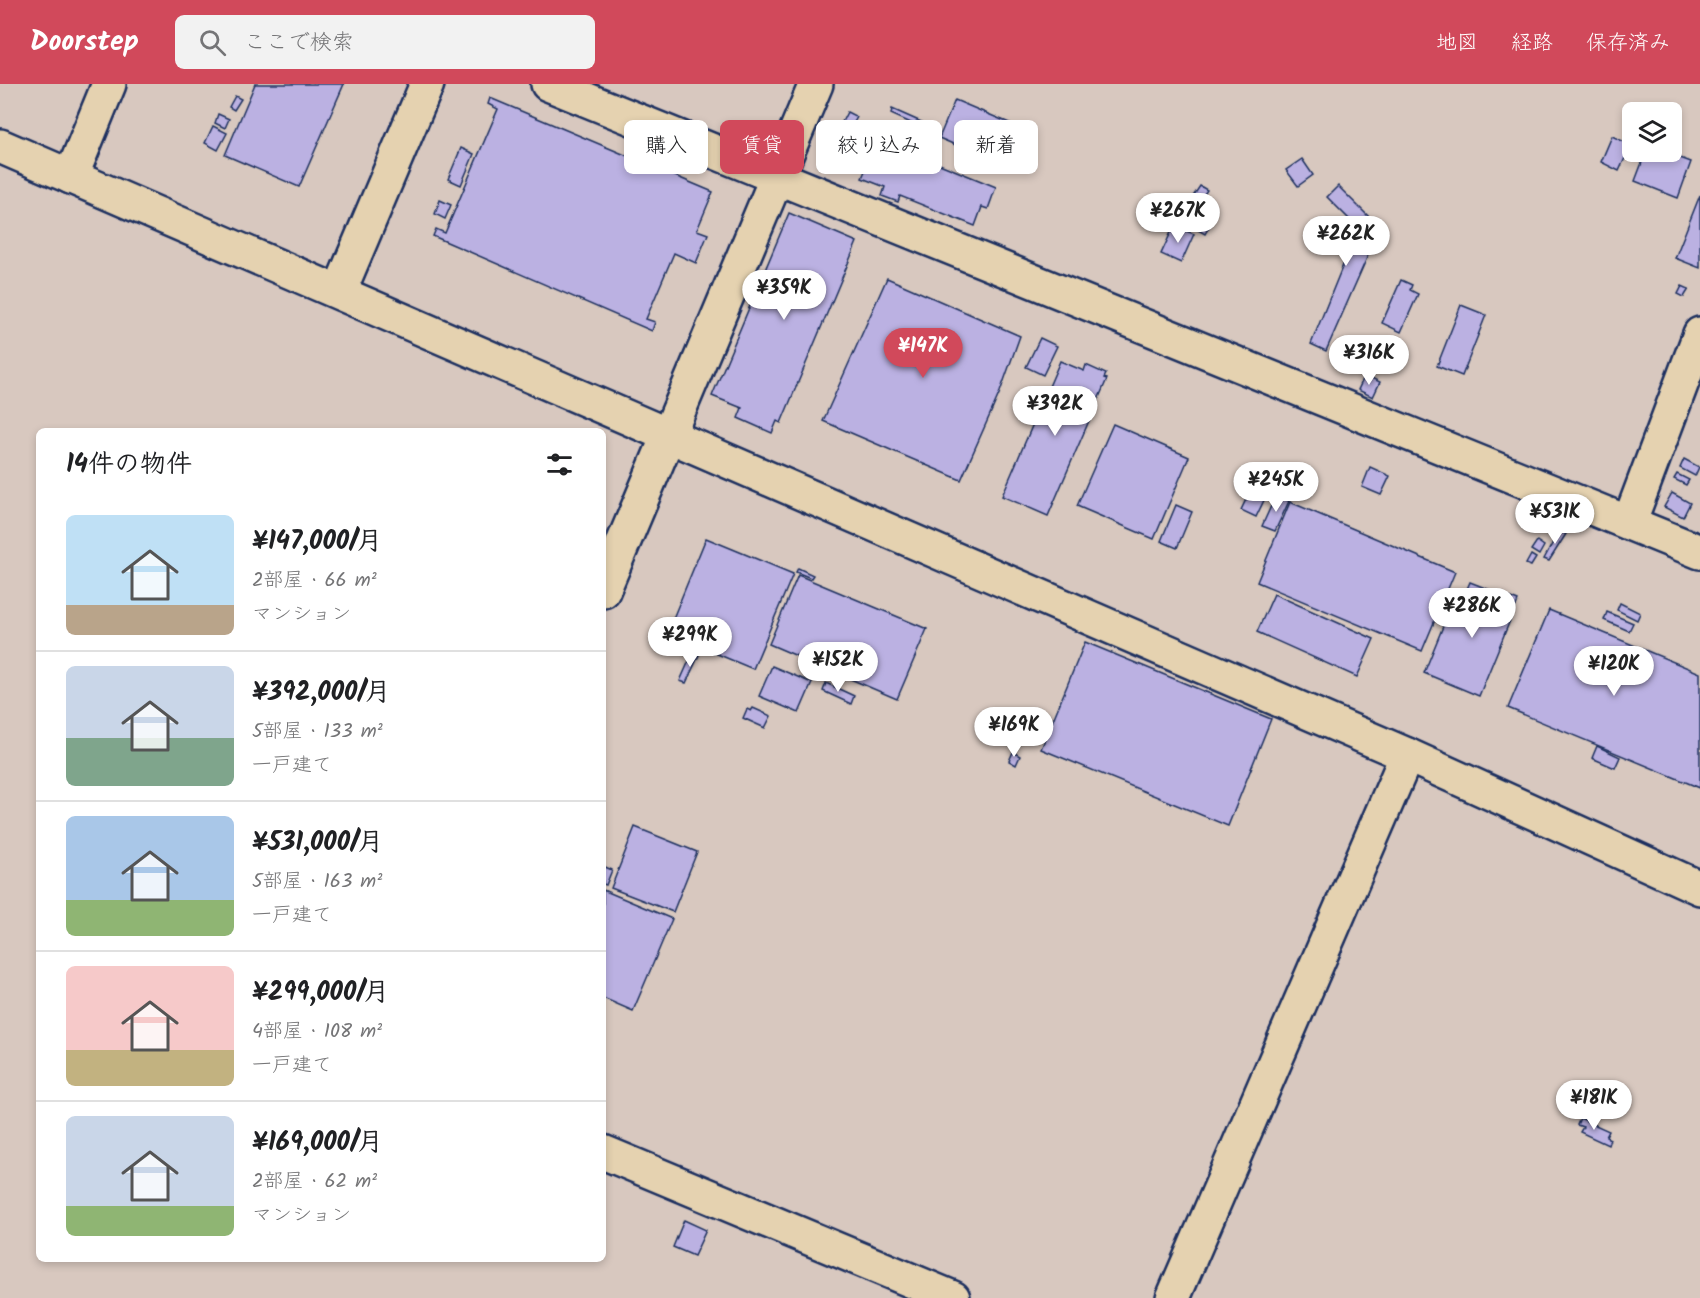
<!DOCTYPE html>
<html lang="ja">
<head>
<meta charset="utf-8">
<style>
	:root { --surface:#fff; --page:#f2f2f2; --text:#202124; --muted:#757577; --line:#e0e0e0; --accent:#d1495b }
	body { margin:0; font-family:Kalam,"Klee One",sans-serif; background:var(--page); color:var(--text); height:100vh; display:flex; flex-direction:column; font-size:22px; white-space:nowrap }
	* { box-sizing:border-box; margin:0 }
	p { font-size:20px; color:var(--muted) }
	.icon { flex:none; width:33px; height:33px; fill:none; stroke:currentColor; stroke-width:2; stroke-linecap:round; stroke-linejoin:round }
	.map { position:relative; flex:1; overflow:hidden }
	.panel { position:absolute; left:36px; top:344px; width:570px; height:834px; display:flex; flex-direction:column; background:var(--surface); border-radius:9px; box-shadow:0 3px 9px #0003 }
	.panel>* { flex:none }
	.hud { position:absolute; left:624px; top:36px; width:570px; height:54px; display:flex; gap:12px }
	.buttons { position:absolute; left:1622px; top:18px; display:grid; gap:12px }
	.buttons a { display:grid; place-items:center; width:60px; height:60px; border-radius:9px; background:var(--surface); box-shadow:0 3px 9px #0003; font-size:30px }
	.price { position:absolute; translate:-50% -51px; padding:0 14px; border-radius:21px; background:#fff; color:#222; font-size:20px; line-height:39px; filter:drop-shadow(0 2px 3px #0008) }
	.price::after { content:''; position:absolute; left:50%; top:36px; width:18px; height:14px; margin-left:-9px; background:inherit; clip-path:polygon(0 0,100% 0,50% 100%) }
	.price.selected { background:var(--accent); color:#fff }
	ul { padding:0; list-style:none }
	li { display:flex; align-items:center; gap:18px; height:150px; padding:0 30px }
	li+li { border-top:2px solid var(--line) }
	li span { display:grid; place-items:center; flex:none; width:168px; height:120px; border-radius:9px; color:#555 }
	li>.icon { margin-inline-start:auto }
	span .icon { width:72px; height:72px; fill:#fffc; stroke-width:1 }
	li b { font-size:26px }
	h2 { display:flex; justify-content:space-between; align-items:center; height:72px; padding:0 30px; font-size:26px }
	.tag { padding:0 21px; border-radius:9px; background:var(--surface); box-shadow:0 3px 9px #0003; font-size:21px; line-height:54px }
	.tag.selected { background:var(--accent); color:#fff }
	header { display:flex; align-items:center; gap:36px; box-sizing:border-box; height:84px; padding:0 30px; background:var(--accent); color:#fff }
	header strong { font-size:28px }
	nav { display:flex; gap:33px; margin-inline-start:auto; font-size:21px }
	.search { width:420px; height:54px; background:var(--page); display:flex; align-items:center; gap:15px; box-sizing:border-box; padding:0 21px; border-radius:9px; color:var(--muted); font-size:22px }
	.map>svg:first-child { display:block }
</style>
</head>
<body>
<header>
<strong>Doorstep</strong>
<div class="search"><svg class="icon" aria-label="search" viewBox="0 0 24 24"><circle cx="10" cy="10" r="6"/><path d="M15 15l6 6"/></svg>ここで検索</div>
<nav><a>地図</a><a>経路</a><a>保存済み</a></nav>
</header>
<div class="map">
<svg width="1700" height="1214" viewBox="0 0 1700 1214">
	<rect width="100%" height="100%" fill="#d8c8bf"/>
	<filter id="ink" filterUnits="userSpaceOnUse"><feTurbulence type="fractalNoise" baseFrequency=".0167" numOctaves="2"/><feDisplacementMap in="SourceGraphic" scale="12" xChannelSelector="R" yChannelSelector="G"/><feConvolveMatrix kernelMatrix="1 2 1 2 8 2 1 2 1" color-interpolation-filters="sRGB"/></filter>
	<g filter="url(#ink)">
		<g fill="#bbb1e2" stroke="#1b2f5e" stroke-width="1.5">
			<path d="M255 0H344L299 103 225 71Z"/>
			<path d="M235 12 241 15 234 26 229 23Z"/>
			<path d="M490 14 713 108 697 146 708 150 696 179 674 169 646 235 655 238 652 247 433 152 436 145 445 149 498 25 488 20Z"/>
			<path d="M955 16 1021 44 1005 82 939 54Z"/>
			<path d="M892 25 937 45 935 50 891 30Z"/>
			<path d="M847 28 857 33 848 49 839 44Z"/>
			<path d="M218 30 229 35 225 44 215 39Z"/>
			<path d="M213 42 227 49 218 66 205 59Z"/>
			<path d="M883 47 936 70 935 75 880 52Z"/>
			<path d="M1612 52 1631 61 1619 87 1601 78Z"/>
			<path d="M878 55 996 103 988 125 982 123 975 142 900 112 898 118 882 112 885 103 862 94Z"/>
			<path d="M461 64 474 70 461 101 448 95Z"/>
			<path d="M1646 68H1664L1691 78 1678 114 1635 97Z"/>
			<path d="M1302 75 1313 91 1298 102 1286 86Z"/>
			<path d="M1200 102 1207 106 1199 118 1192 114Z"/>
			<path d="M1338 102 1380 144 1326 267 1311 260 1358 144 1327 113Z"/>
			<path d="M1700 111V184L1675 174Z"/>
			<path d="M440 116 451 121 445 135 435 130Z"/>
			<path d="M789 129 857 158 781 339 777 337 772 349 738 334 742 324 712 312Z"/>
			<path d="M1203 137 1210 141 1205 150 1198 146Z"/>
			<path d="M1174 142 1194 150 1181 179 1161 170Z"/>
			<path d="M887 194 1020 252 1000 308 961 396 823 337Z"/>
			<path d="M1401 196 1412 201 1410 206 1418 210 1401 248 1382 239Z"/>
			<path d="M1682 202 1689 205 1684 213 1678 210Z"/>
			<path d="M1461 221 1486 231 1462 292 1437 282Z"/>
			<path d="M1040 254 1057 262 1043 291 1026 283Z"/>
			<path d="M1060 277 1084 287 1086 281 1106 290 1104 294 1107 295 1048 432 1002 412Z"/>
			<path d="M1365 291 1380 298 1373 313 1358 306Z"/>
			<path d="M1113 340 1189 373 1154 455 1077 422Z"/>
			<path d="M1684 375 1699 383 1695 392 1680 384Z"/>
			<path d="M1370 383 1390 392 1381 411 1362 403Z"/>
			<path d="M1677 390 1689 396 1686 401 1674 395Z"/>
			<path d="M1252 403 1267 410 1256 433 1241 426Z"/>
			<path d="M1672 409 1690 419 1683 433 1664 423Z"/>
			<path d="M1276 411 1289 417 1275 447 1262 442Z"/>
			<path d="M1290 418 1455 488 1422 567 1257 498Z"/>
			<path d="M1176 421 1192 428 1177 464 1161 457Z"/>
			<path d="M1559 447 1566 450 1549 477 1544 475Z"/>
			<path d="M706 454 793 490 753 585 667 549Z"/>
			<path d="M1537 457 1544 462 1539 471 1531 466Z"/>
			<path d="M1531 471 1536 474 1531 482 1526 480Z"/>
			<path d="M798 484 813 491 811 494 796 488Z"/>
			<path d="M798 491 927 545 897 615 769 560Z"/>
			<path d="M1470 498 1518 517 1479 612 1424 589 1446 535 1453 538Z"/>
			<path d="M1274 510 1374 555 1357 593 1257 548Z"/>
			<path d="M1620 519 1640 529 1637 536 1617 526Z"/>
			<path d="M1549 526 1700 589V704L1508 624Z"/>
			<path d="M1607 528 1633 539 1629 547 1604 536Z"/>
			<path d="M1085 558 1271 635 1228 742 1041 665Z"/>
			<path d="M693 568 699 571 686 599 680 597Z"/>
			<path d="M772 582 812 599 799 629 759 612Z"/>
			<path d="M826 599 854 612 851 620 823 607Z"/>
			<path d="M753 624 771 632 765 644 743 634 747 625 751 627Z"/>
			<path d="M1597 662 1620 673 1615 684 1592 674Z"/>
			<path d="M1013 668 1020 672 1016 681 1009 677Z"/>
			<path d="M635 743 697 768 673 828 611 804Z"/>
			<path d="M603 782 612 786 606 801 603 800Z"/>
			<path d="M603 806 672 835 633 927 603 914Z"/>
			<path d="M1580 1034 1609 1047 1606 1053 1610 1055 1608 1061 1580 1048 1583 1043 1577 1041Z"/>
			<path d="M684 1136 706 1146 694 1172 673 1163Z"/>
		</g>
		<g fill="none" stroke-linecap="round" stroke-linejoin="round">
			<g stroke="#1b2f5e" stroke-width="38">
				<g id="minor">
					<path d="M548 0 1700 468"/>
					<path d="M0 62 1407 671 1173 1214"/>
					<path d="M71 93 109 0"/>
					<path d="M339 208 427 0"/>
					<path d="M1629 439 1700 250"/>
					<path d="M603 507 816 0"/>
					<path d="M1407 671 1700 804"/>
					<path d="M603 1068 953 1214"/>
				</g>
			</g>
			<use href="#minor" stroke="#e5d2b0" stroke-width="33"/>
		</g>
	</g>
</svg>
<div class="buttons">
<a><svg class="icon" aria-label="layers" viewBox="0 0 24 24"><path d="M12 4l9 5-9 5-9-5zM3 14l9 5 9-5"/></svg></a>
</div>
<b class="price" style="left:1178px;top:160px">¥267K</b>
<b class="price" style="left:1346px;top:183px">¥262K</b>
<b class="price" style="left:784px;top:237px">¥359K</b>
<b class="price selected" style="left:923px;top:295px">¥147K</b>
<b class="price" style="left:1369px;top:302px">¥316K</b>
<b class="price" style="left:1055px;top:353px">¥392K</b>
<b class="price" style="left:1276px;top:429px">¥245K</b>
<b class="price" style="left:1555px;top:461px">¥531K</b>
<b class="price" style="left:1472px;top:555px">¥286K</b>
<b class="price" style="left:690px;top:584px">¥299K</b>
<b class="price" style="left:838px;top:609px">¥152K</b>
<b class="price" style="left:1614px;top:613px">¥120K</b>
<b class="price" style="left:1014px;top:674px">¥169K</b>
<b class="price" style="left:1594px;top:1047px">¥181K</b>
<div class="hud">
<a class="tag">購入</a>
<a class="tag selected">賃貸</a>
<a class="tag">絞り込み</a>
<a class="tag">新着</a>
</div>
<section class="panel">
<h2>14件の物件<svg class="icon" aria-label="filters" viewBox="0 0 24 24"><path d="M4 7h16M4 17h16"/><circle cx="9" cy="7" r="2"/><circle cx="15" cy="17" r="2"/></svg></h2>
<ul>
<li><span style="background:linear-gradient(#bfe0f5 75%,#b9a48a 0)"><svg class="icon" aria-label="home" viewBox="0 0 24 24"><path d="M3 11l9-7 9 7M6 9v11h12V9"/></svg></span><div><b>¥147,000/月</b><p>2部屋 · 66 m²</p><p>マンション</p></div></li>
<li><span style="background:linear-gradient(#c9d6e8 60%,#7fa58c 0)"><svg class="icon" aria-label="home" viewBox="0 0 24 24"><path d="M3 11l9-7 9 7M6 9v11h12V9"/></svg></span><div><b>¥392,000/月</b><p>5部屋 · 133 m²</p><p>一戸建て</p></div></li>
<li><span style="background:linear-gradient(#a9c7e8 70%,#8fb573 0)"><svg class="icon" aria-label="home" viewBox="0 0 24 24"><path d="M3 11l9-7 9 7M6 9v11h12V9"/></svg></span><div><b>¥531,000/月</b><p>5部屋 · 163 m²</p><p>一戸建て</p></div></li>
<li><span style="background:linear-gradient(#f6c9c9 70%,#c2b280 0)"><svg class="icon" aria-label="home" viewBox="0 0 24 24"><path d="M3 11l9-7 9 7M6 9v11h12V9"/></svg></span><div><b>¥299,000/月</b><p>4部屋 · 108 m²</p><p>一戸建て</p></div></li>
<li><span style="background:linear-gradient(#c9d6e8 75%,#8fb573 0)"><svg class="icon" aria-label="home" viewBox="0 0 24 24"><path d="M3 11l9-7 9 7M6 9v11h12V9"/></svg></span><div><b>¥169,000/月</b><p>2部屋 · 62 m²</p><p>マンション</p></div></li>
</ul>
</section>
</div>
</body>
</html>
